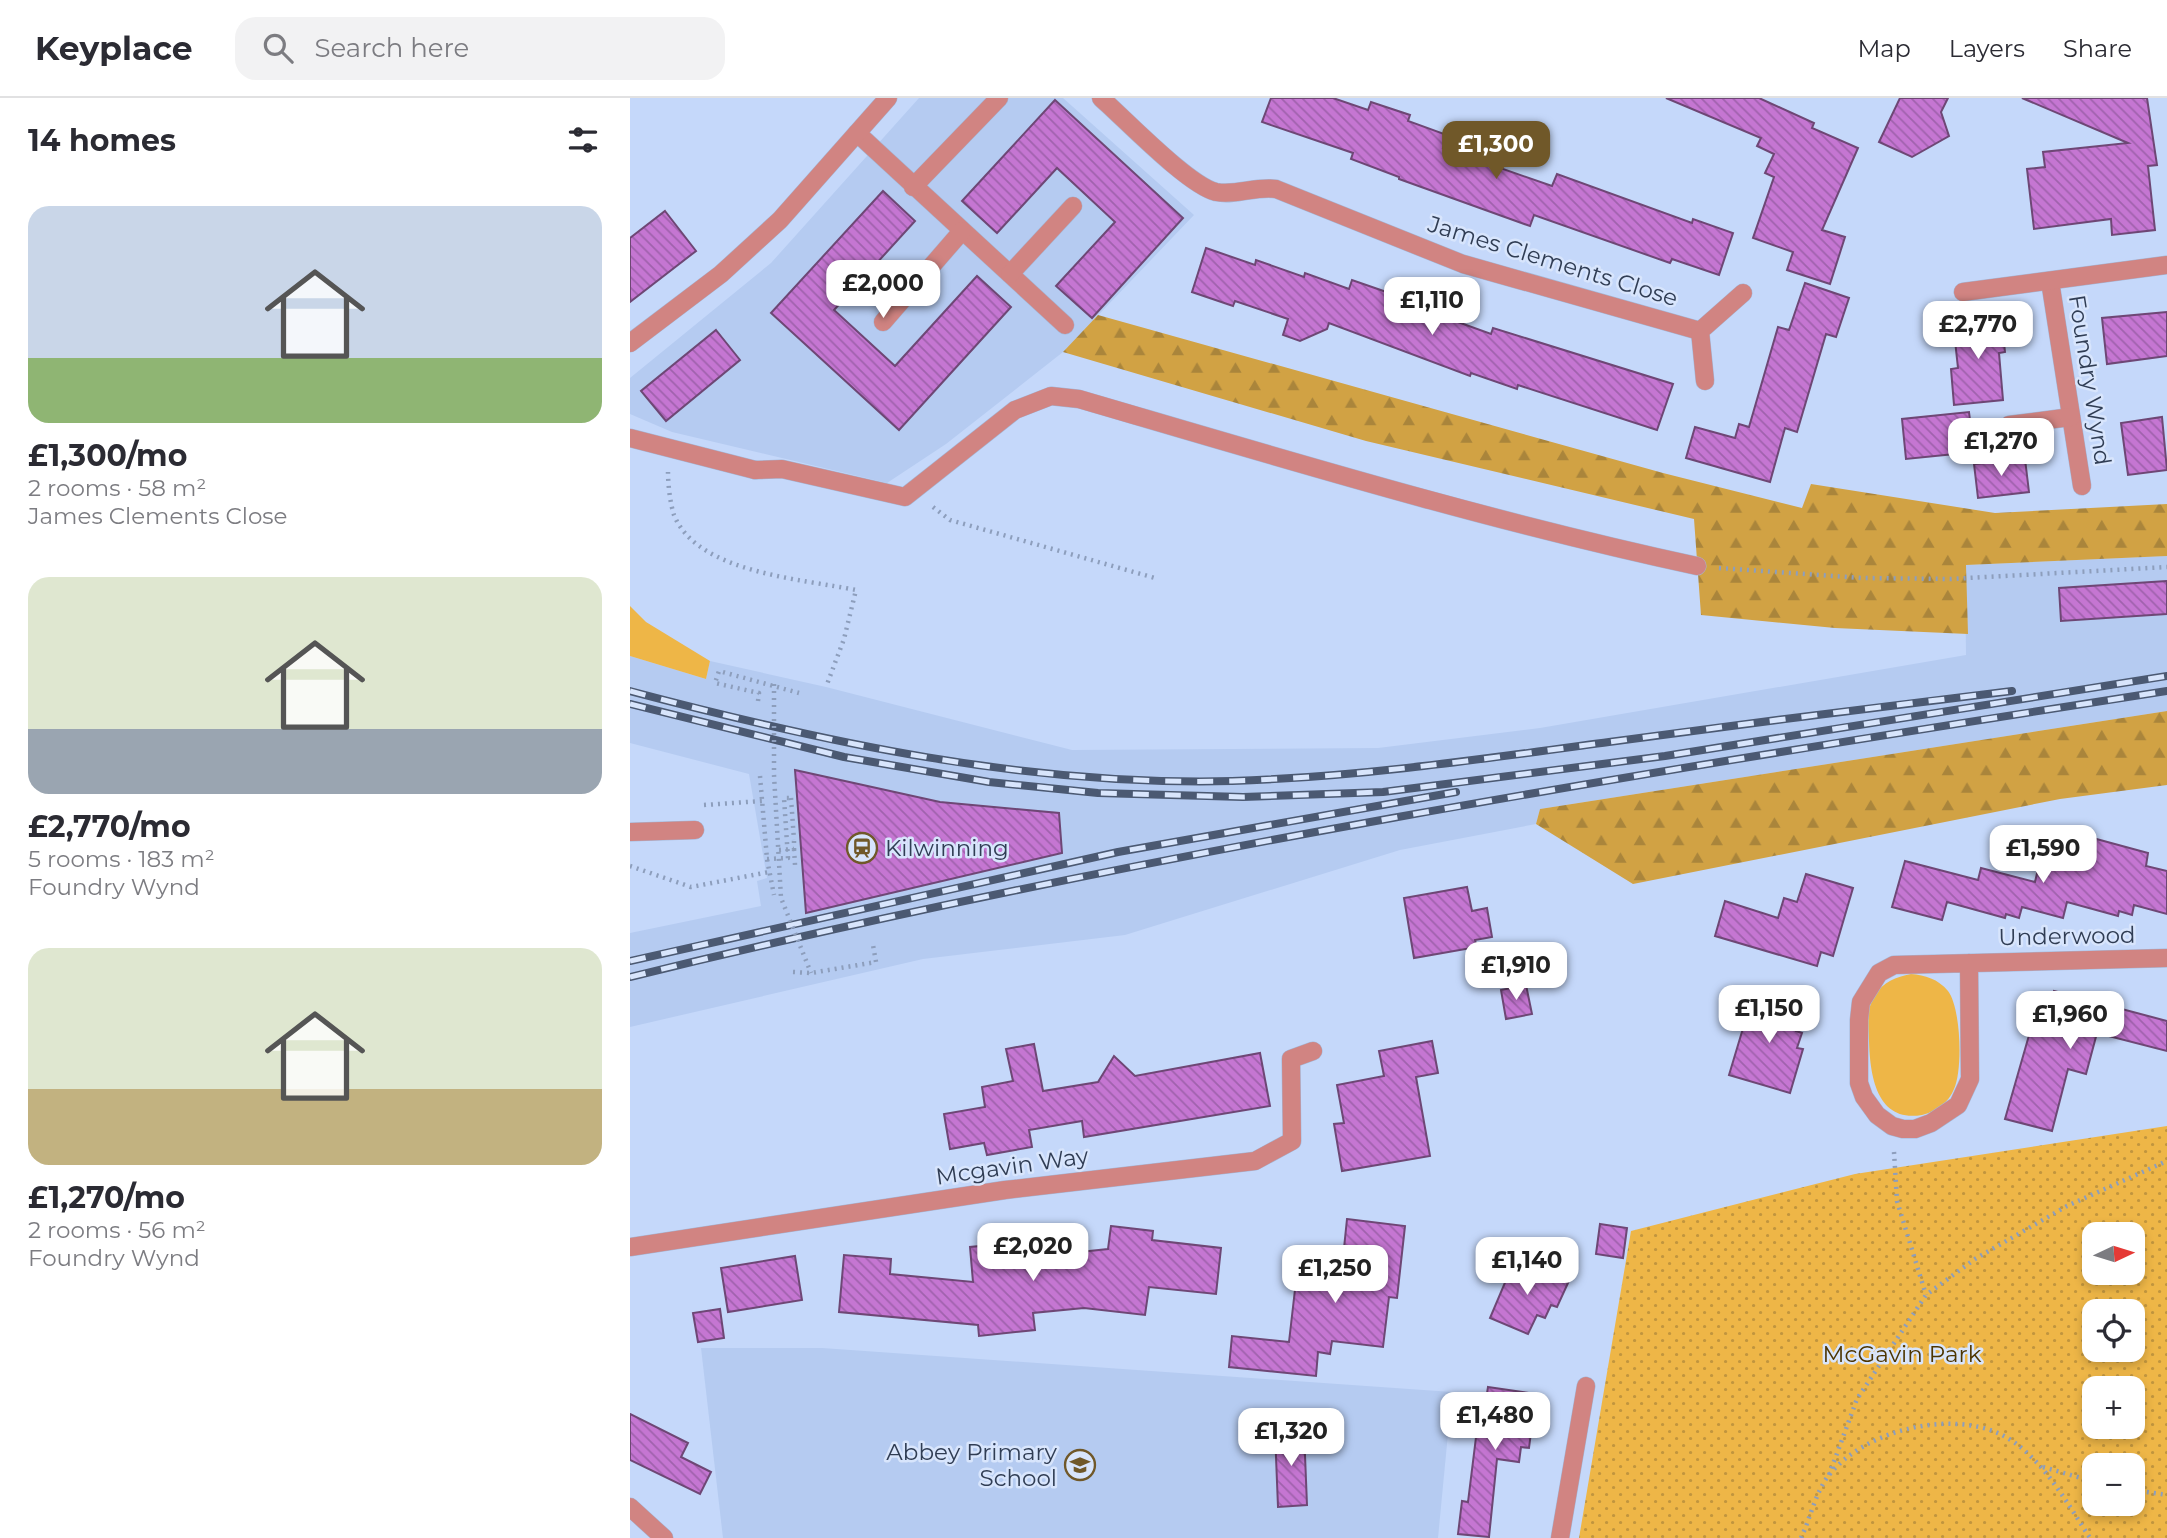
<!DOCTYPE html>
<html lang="en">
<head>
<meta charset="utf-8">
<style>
	:root { --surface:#fff; --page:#f2f2f3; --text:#2b2b33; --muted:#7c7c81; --line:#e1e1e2; --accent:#705829 }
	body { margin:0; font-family:Montserrat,sans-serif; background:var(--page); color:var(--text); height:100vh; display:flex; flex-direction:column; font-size:26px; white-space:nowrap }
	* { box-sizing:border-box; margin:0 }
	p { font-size:23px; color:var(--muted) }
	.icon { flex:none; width:38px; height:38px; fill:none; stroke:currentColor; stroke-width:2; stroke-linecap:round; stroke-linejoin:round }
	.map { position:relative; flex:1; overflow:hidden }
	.sheet { display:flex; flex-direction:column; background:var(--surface); width:630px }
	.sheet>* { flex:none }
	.needle { width:46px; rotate:86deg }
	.fabs { position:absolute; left:1452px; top:1124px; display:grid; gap:14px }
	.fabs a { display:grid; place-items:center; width:63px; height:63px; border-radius:14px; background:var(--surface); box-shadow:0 4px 10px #0003; font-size:35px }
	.price { position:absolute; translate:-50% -60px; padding:0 16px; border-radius:14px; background:#fff; color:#222; font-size:23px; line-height:46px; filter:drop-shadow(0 2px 4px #0008) }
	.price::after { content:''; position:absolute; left:50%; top:42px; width:21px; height:16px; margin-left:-10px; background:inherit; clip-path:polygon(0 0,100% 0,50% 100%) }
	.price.selected { background:var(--accent); color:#fff }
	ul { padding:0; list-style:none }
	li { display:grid; align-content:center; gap:14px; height:371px; padding:0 28px }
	li span { display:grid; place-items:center; height:217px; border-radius:21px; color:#555 }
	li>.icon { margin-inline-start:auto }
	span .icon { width:126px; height:126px; fill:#fffc; stroke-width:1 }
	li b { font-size:30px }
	h2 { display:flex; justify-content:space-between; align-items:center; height:84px; padding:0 28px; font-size:30px }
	header { display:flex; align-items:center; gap:42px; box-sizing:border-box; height:98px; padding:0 35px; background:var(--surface); border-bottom:2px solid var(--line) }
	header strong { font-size:33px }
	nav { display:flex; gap:38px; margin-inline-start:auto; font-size:24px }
	.search { width:490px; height:63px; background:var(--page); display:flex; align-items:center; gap:18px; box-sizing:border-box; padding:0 24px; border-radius:21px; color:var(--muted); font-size:26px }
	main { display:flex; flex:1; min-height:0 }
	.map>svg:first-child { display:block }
</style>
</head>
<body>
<header>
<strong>Keyplace</strong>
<div class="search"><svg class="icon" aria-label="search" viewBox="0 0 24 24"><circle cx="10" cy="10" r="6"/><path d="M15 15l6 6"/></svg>Search here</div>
<nav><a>Map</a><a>Layers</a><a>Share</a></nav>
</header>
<main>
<section class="sheet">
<h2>14 homes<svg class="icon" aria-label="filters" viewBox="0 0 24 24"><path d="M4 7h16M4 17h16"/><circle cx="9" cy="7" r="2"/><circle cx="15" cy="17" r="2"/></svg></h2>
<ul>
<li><span style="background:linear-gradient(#c9d6e8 70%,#8fb573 0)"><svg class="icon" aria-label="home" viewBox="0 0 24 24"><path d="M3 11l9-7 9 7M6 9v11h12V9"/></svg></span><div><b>£1,300/mo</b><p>2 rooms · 58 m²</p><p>James Clements Close</p></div></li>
<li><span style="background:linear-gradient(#dfe7d0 70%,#9aa5b1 0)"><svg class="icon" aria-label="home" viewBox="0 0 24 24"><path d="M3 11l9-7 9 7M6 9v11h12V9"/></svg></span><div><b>£2,770/mo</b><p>5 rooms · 183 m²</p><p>Foundry Wynd</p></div></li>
<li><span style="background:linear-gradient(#dfe7d0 65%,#c2b280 0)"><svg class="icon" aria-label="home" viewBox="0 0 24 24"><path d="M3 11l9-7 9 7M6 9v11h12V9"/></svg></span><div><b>£1,270/mo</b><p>2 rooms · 56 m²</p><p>Foundry Wynd</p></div></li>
</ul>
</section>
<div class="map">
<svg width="1537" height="1440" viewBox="0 0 1537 1440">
	<defs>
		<pattern id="forest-firs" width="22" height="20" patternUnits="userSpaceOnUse" patternTransform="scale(1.75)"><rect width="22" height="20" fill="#d1a244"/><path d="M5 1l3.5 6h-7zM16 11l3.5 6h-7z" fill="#aa853b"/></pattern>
		<pattern id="park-dots" width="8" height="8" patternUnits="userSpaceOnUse" patternTransform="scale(1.75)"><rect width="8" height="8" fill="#eeb647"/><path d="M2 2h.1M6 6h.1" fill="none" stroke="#c1953e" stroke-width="1.8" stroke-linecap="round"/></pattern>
		<pattern id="building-back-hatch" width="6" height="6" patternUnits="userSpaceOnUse" patternTransform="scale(1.75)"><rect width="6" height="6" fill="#c576d2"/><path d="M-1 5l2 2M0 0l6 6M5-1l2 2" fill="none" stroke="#a062ad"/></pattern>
	</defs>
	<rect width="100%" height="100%" fill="#c5d8fa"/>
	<g fill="#b5cbf1">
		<path d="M289 0H433L564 117 433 254 316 346 257 385 42 334 0 316V280L141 165Z"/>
		<path d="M1537 458V613L910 711 906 726 770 752 495 837 293 861 0 929V835L131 808 127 783 137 780 119 676 0 645V558L76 581 80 563 196 589 442 652 748 650 910 630 1336 557 1335 467Z"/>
		<path d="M71 1250H192L822 1294 808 1440H93Z"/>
	</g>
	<g fill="#eeb647">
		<path d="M0 508 16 524 80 563 76 581 0 558Z"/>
		<path d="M1281 876C1295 877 1308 881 1318 893 1331 910 1333 972 1324 991 1319 1004 1306 1014 1292 1017 1246 1025 1240 976 1239 943 1238 927 1236 911 1245 897 1253 884 1266 879 1281 876Z"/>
	</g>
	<g fill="url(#forest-firs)">
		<path d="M468 217 1033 375 1172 410 1181 386 1365 415 1537 406V458L1336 467 1338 536 1205 530 1071 517 1064 421 736 343 433 254Z"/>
		<path d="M1537 613V687L1430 701 1003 786 906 726 910 711Z"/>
	</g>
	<path fill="url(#park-dots)" fill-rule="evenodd" d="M1537 1028V1440H949L1001 1133 1225 1076ZM1465 1136H1503V1174H1465ZM1465 1213H1503V1251H1465ZM1465 1290H1503V1328H1465ZM1465 1367H1503V1405H1465Z"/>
	<g fill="url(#building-back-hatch)" stroke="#6e4775" stroke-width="2">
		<path d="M641 0H703L738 12 741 4 780 17 778 23 817 37 813 50 922 88 927 76 1062 125 1063 121 1103 135 1089 177 1042 161 1040 165 904 117 900 128 769 81V79L721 61 723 55 632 24Z"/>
		<path d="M1036 0H1129L1184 25 1182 30 1228 50 1192 132 1215 139 1200 186 1157 172 1163 154 1123 140 1144 79 1135 75 1144 56 1127 48 1131 40Z"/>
		<path d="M1270 0H1318L1311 14 1319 38 1282 59 1249 44Z"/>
		<path d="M1392 0H1517L1527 67 1518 68 1525 132 1482 137 1481 121 1404 131 1397 71 1415 69 1413 54 1498 45Z"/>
		<path d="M425 2 553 120 462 220 426 188 485 124 427 70 367 135 332 103Z"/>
		<path d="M253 93 285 123 204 212 265 268 347 178 381 209 269 332 141 215Z"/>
		<path d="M35 113 66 153 0 204V140Z"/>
		<path d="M576 150 625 167 626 162 674 179 675 175 719 191 722 182 765 197 764 201 861 236 863 230 1043 286 1027 332 888 287 887 291 841 275 840 278 699 225 697 231 670 243 653 237 658 221 605 203 603 208 562 194Z"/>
		<path d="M1175 185 1219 200 1206 239 1196 236 1167 334 1155 330 1140 384 1056 360 1065 329 1105 340 1109 326 1119 329 1148 229 1159 232Z"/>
		<path d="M1537 214V258L1477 266 1472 220Z"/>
		<path d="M1371 218 1375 254 1369 255 1373 302 1324 307 1321 271 1328 270 1323 224Z"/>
		<path d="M86 232 110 262 36 323 11 293Z"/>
		<path d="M1339 314 1344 354 1276 361 1272 321Z"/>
		<path d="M1532 319 1537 372 1498 377 1491 325Z"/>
		<path d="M1395 361 1399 394 1348 400 1344 366Z"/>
		<path d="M1537 483V516L1431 523 1429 490Z"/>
		<path d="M165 672 310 704 429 715 432 755 176 815Z"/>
		<path d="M1448 736 1518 755 1516 768 1537 773V816L1504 807 1502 817 1489 813 1488 818 1437 804 1433 820 1392 809 1389 820 1376 816 1375 820 1317 804 1312 822 1262 809 1275 763 1348 782 1351 770 1405 784 1412 754 1441 760Z"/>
		<path d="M1176 776 1223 790 1203 858 1191 854 1187 868 1085 838 1095 803 1148 820 1154 800 1167 804Z"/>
		<path d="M837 789 842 813 857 810 862 839 845 842 847 849 784 860 774 800Z"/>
		<path d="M896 887 902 916 876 921 871 892Z"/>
		<path d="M1424 893 1537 923V953L1467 935 1456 976 1438 971 1422 1033 1375 1021 1408 906 1420 909Z"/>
		<path d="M1123 897 1174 909 1166 933 1172 935 1167 950 1173 951 1160 995 1099 977Z"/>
		<path d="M802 943 808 975 786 979 800 1058 712 1073 704 1026 714 1025 707 987 754 978 749 953Z"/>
		<path d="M404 946 413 993 468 984 484 958 505 978 630 955 640 1008 454 1039 452 1023 399 1032 402 1049 357 1057 354 1045 320 1051 314 1016 355 1009 352 989 383 983 376 951Z"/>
		<path d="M717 1121 775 1128 767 1200 759 1199 753 1249 702 1243 700 1256 688 1254 686 1278 599 1269 602 1238 659 1244 666 1183 710 1189Z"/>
		<path d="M970 1126 997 1130 993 1160 966 1156Z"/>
		<path d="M481 1128 523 1133 522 1142 591 1150 586 1196 519 1189 515 1217 454 1210 403 1215 405 1232 349 1238 348 1227 209 1214 214 1157 261 1161 260 1176 343 1184 340 1149 392 1144 393 1160 478 1151Z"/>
		<path d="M165 1158 172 1202 98 1214 91 1170Z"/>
		<path d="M885 1161 938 1185 927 1209 921 1207 915 1220 907 1217 898 1236 860 1220Z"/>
		<path d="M90 1211 94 1240 68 1244 63 1215Z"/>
		<path d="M858 1289 906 1296 899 1350 891 1349 889 1364 867 1361 859 1439 828 1436 832 1403 838 1404 850 1307 855 1308Z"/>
		<path d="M0 1316 58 1345 51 1359 81 1374 70 1396 0 1362Z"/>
		<path d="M674 1332 677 1407 648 1409 645 1334Z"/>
	</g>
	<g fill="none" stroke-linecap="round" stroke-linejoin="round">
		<g stroke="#a4b6d5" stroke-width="19">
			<g id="service">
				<path d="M227 35 435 227"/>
				<path d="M283 89 369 0"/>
				<path d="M380 176 443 108"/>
				<path d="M253 224 332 133"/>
				<path d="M125 372 152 371 275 399 385 312 421 298 449 301C654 361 858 423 1067 468"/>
				<path d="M0 734 65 732"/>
			</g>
		</g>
		<g stroke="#a4b6d5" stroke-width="19">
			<g id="minor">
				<path d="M471 0C496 22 558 87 586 94 606 98 625 88 646 91L833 166 1070 233"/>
				<path d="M1420 183 1452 388"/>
				<path d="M1333 194 1537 167"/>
				<path d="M0 245 91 176 150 122 258 0"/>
				<path d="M1075 283 1070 233 1113 195"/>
				<path d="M1379 327 1441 319"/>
				<path d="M0 340 125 372"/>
				<path d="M1339 865 1340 981 1328 1007 1301 1025 1285 1031H1273L1262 1028 1247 1017 1234 999 1229 985V922L1231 904 1249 875 1264 867 1537 860"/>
				<path d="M0 1149 375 1092 625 1063 662 1043 661 961 683 953"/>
				<path d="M0 1409 34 1440"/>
				<path d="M930 1440 956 1288"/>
			</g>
		</g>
		<g stroke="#8d9ebc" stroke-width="4.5" stroke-dasharray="2 5" stroke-linecap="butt">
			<path d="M38 374C38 386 40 405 44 417 67 475 172 481 226 492L214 541 196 589"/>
			<path d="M303 409 320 422 525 480"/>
			<path d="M1089 470 1232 480 1320 481 1537 469"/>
			<path d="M128 603 129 595 85 585 89 573 169 595"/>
			<path d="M130 678 137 761 144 797"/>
			<path d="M161 700 164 742"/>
			<path d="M74 707 132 703"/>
			<path d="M164 751 165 767"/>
			<path d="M137 761 158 760 154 700H161"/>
			<path d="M0 768 61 789 139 774"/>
			<path d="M163 874 181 875 246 864 243 847"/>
			<path d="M1264 1054 1267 1103 1296 1197"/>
			<path d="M1413 1369 1465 1384"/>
			<path d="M1199 1377 1227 1301 1296 1197 1345 1161 1437 1108 1537 1063"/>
			<path d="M1503 1392 1537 1397"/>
			<path d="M1171 1440C1180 1421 1186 1393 1199 1377 1235 1332 1319 1312 1370 1336 1410 1355 1437 1405 1460 1440"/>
		</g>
		<use href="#service" stroke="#d18482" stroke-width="18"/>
		<use href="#minor" stroke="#d18482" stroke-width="18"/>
		<g stroke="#4b5972" stroke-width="8">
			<g id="rail">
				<path d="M0 593C197 645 397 688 602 683 728 679 853 661 979 644 1113 626 1248 609 1382 593"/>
				<path d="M0 606 214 659 359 684 468 695 613 699 753 694 1035 658 1537 578"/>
				<path d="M0 863 488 754 826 694"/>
				<path d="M0 879C506 755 1022 673 1537 593"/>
			</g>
		</g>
		<use href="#rail" stroke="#d8e5fc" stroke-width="5" stroke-dasharray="16" stroke-linecap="butt"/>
		<g stroke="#8d9ebc" stroke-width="4.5" stroke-dasharray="2 5" stroke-linecap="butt">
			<path d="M144 586V677L151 800 181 875"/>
			<path d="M149 752 164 751V742"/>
		</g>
	</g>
	<defs>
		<g id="station-ring" transform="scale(1.575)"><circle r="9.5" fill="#d8e5fc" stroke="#705829" stroke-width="1.5"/><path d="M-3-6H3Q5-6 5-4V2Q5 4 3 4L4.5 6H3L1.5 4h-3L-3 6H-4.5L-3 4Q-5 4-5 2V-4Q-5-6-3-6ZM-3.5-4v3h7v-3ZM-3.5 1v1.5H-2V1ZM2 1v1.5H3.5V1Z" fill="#705829"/></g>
		<g id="school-ring" transform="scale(1.575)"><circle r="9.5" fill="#d8e5fc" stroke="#705829" stroke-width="1.5"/><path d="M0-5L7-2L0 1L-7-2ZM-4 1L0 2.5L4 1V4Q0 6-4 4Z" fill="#705829"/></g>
	</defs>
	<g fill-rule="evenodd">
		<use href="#station-ring" x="232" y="750"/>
		<use href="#school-ring" x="450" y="1367"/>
	</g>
	<g text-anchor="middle" stroke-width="5" stroke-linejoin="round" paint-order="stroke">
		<g font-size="23" fill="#303d54" stroke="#d8e5fc">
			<text transform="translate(923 163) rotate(17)" y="8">James Clements Close</text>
			<text transform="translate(1460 282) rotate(81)" y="8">Foundry Wynd</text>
			<text transform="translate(1437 838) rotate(-1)" y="8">Underwood</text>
			<text transform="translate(382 1068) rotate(-8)" y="8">Mcgavin Way</text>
		</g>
		<g font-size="23" fill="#303d54" stroke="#d8e5fc" text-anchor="start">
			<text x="255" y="758">Kilwinning</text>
			<text x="427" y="1362" text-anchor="end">Abbey Primary<tspan x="427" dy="26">School</tspan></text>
		</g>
		<g font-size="23" fill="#4d3500" stroke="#d8e5fc">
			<text x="1272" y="1264">McGavin Park</text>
		</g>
	</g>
</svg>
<div class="fabs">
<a><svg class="needle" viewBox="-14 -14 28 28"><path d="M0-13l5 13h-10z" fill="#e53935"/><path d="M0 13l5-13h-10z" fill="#7c7c81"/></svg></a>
<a><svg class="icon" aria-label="locate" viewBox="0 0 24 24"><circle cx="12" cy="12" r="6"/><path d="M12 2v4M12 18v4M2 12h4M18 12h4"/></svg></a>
<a>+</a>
<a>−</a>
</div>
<b class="price selected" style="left:866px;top:83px">£1,300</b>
<b class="price" style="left:253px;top:222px">£2,000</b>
<b class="price" style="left:802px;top:239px">£1,110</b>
<b class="price" style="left:1348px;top:263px">£2,770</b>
<b class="price" style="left:1371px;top:380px">£1,270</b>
<b class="price" style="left:1413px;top:787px">£1,590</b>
<b class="price" style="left:886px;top:904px">£1,910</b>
<b class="price" style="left:1139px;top:947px">£1,150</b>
<b class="price" style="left:1440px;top:953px">£1,960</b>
<b class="price" style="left:403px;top:1185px">£2,020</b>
<b class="price" style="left:897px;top:1199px">£1,140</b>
<b class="price" style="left:705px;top:1207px">£1,250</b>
<b class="price" style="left:865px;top:1354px">£1,480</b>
<b class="price" style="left:661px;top:1370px">£1,320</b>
</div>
</main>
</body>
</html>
